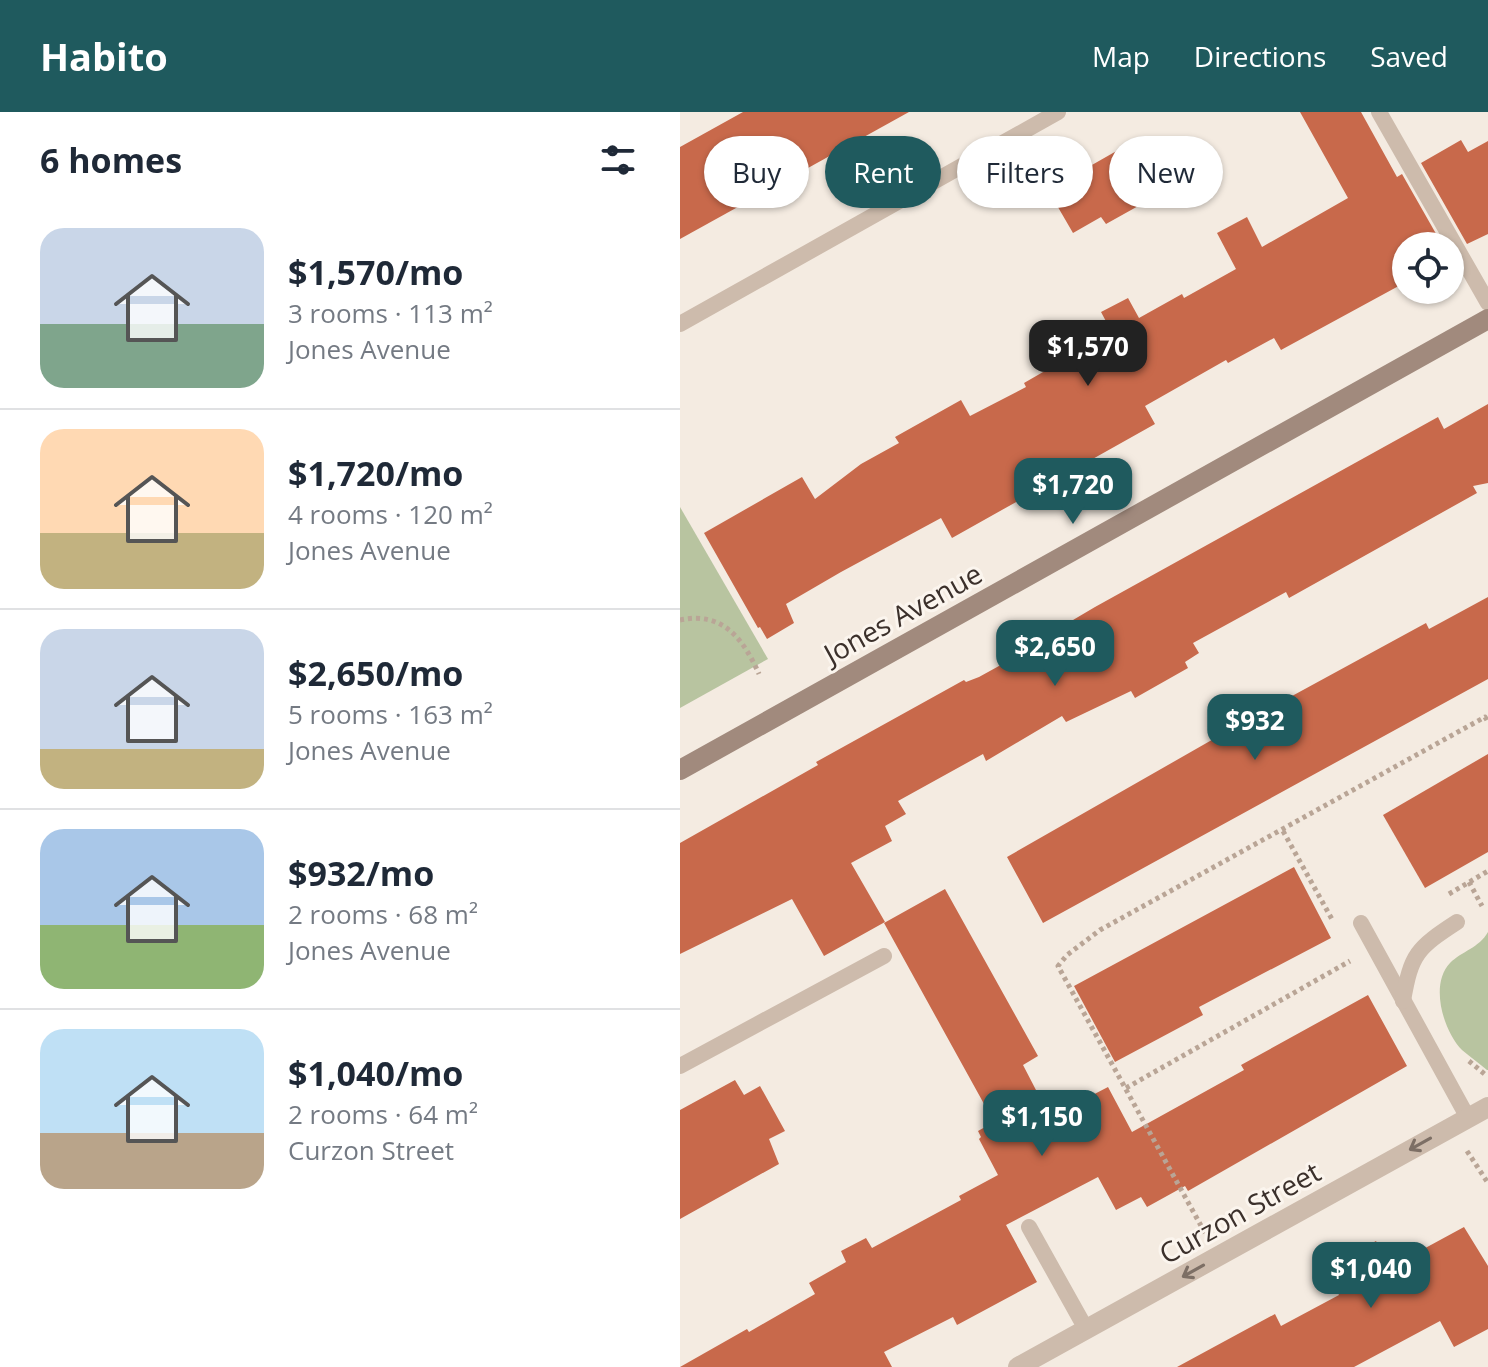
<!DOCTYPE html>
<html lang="en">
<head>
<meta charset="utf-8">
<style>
	:root { --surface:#fff; --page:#f6f6f7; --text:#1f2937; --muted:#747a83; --line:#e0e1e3; --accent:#1f5a5e }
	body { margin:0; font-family:"Open Sans",sans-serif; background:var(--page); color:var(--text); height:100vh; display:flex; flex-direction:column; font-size:30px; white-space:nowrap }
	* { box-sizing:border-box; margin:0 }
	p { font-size:26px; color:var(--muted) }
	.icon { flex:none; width:44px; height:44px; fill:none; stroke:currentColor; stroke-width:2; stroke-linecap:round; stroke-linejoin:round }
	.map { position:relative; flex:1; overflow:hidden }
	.details { display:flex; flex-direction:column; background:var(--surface); width:680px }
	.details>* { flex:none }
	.top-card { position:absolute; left:24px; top:24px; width:664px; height:72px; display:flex; gap:16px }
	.fabs { position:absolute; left:712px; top:120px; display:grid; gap:16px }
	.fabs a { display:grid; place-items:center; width:72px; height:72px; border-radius:50%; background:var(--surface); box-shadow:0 2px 6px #0004; font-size:40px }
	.price { position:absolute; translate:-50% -68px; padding:0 18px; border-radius:16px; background:var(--accent); color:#fff; font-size:26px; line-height:52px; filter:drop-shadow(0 2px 4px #0008) }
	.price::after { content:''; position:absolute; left:50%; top:48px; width:24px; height:18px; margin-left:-12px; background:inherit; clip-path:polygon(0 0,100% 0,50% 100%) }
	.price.active { background:#222; color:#fff }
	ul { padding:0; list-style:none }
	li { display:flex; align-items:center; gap:24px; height:200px; padding:0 40px }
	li+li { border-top:2px solid var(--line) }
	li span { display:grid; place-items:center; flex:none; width:224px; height:160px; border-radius:24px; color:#555 }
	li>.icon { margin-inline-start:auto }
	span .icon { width:96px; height:96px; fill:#fffc; stroke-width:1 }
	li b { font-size:34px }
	h2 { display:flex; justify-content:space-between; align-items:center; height:96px; padding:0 40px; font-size:34px }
	.chip { padding:0 28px; border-radius:36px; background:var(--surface); box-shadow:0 2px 6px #0004; font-size:28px; line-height:72px }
	.chip.active { background:var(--accent); color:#fff }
	header { display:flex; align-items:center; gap:48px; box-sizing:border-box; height:112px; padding:0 40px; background:var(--accent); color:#fff }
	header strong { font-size:38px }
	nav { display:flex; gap:44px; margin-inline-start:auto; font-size:28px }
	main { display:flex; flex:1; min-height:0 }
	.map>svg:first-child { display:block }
</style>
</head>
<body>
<header>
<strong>Habito</strong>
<nav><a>Map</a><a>Directions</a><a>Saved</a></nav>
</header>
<main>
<section class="details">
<h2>6 homes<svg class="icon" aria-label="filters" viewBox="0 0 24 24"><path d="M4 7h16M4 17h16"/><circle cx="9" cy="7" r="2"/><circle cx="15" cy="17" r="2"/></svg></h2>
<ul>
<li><span style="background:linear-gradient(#c9d6e8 60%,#7fa58c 0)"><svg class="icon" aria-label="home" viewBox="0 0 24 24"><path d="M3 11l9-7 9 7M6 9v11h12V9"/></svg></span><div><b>$1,570/mo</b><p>3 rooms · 113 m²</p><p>Jones Avenue</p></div></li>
<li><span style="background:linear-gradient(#ffd9b3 65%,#c2b280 0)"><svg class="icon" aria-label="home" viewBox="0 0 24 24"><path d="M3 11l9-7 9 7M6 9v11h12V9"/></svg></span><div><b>$1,720/mo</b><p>4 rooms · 120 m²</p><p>Jones Avenue</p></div></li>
<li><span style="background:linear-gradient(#c9d6e8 75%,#c2b280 0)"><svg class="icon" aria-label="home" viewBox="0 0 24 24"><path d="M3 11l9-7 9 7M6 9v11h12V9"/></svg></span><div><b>$2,650/mo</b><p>5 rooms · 163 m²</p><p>Jones Avenue</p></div></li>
<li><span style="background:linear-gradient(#a9c7e8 60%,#8fb573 0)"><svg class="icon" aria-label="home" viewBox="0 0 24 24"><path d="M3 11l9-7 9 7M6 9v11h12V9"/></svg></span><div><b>$932/mo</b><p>2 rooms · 68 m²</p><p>Jones Avenue</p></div></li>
<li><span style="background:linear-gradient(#bfe0f5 65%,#b9a48a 0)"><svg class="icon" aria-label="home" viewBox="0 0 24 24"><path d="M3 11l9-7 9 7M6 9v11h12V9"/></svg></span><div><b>$1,040/mo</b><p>2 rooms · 64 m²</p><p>Curzon Street</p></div></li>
</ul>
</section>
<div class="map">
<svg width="808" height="1255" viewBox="0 0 808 1255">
	<rect width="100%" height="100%" fill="#f4ebe1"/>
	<g fill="#b8c4a0">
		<path d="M0 395 88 547 0 596Z"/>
		<path d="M808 820V958H807C799 951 790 945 782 938 764 920 749 873 770 851 782 839 799 836 808 820Z"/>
	</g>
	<g fill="#c8694b">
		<path d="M63 0H229L0 127V35Z"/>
		<path d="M620 0H681L717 65 722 62 763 134H726V170L601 238 594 226 548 251 546 248 465 294 475 312 272 426 261 406 161 460 106 492 114 511 87 527 80 515 78 516 24 421 122 365 135 387 181 352 219 331 215 325 281 288 290 304 346 275 344 271 403 237 400 230 429 215 421 200 448 186 459 206 502 182 504 186 556 157 537 121 567 105 582 135 668 86Z"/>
		<path d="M781 28 788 40 808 29V122L787 132 741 51Z"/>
		<path d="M440 37 469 88 426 112 421 105 393 121 368 78Z"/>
		<path d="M808 292V371L793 374 797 381 609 486 606 480 513 531 519 541 505 550 508 556 455 586 451 579 386 610 382 604 306 649 303 642 218 689 226 702 205 714 212 729 171 751 205 810 144 844 112 787 0 842V731L138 653 136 650 284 568 286 570 299 565 373 524 371 521 415 495 758 305 764 317Z"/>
		<path d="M808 485V567L363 811 327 745 544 621 746 511 749 517Z"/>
		<path d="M808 642V740L745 776 703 703Z"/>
		<path d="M614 755 651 826 519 895 523 903 435 950 394 874Z"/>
		<path d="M265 777 358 944 343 953 370 1005 428 975 452 1020 564 958 561 953 688 883 727 954 508 1079 505 1074 467 1095 461 1085 436 1098 418 1065 326 1113 357 1170 277 1213 273 1205 204 1240 212 1255H0L67 1217 69 1220 135 1182 129 1171 166 1150 161 1139 186 1126 192 1136 281 1088 279 1084 318 1063 299 1027 301 1025 298 1019 314 1010 204 811Z"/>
		<path d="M55 968 64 983 80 974 105 1019 89 1027 99 1052 0 1107V998Z"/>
		<path d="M784 1115 808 1154V1217L774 1235 760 1209 674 1255H497L595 1202 601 1214 659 1183 645 1157 696 1129 701 1138 705 1136 714 1153Z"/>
	</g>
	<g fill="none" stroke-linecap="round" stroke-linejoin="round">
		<g stroke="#b9a596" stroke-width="5" stroke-dasharray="4 4" stroke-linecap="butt">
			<path d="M0 508C42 499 63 526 79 562"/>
			<path d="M603 719 653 809"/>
			<path d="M789 770 802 794"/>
			<path d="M769 782 808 759"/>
			<path d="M789 949 807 964"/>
			<path d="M446 976 670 849"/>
			<path d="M787 1039 808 1071"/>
			<path d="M525 1121 378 854 387 843 420 818 805 605 808 610"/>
		</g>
		<g stroke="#cdbbac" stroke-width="16">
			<path d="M699 0 808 191"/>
			<path d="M0 212 378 0"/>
			<path d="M681 811 788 1006"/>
			<path d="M723 889C731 842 737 836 777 810"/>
			<path d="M0 954 204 844"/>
			<path d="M349 1115 406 1217"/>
		</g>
		<path stroke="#cdbbac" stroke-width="20" d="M338 1255 808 995"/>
		<path stroke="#a18a7d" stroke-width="20" d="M0 658 808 207"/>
	</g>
	<defs><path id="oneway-shaft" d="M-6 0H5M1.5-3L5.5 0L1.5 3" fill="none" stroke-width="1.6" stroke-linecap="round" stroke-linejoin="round" transform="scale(2)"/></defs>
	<g stroke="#7d6f65">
		<use href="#oneway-shaft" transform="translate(740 1032) rotate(151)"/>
		<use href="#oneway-shaft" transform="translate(513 1159) rotate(151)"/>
	</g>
	<g text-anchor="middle" stroke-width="6" stroke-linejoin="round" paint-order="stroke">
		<g font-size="28" fill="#3b302b" stroke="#fbf5ee">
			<text transform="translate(223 502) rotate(-29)" y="10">Jones Avenue</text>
			<text transform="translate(560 1101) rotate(-29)" y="10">Curzon Street</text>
		</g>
	</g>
</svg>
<div class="fabs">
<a><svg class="icon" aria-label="locate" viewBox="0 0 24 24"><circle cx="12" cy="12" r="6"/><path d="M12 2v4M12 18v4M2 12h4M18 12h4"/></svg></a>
</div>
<b class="price active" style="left:408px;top:276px">$1,570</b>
<b class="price" style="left:393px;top:414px">$1,720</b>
<b class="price" style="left:375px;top:576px">$2,650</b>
<b class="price" style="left:575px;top:650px">$932</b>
<b class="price" style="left:362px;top:1046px">$1,150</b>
<b class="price" style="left:691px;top:1198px">$1,040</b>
<div class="top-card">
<a class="chip">Buy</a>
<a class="chip active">Rent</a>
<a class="chip">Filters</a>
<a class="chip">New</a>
</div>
</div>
</main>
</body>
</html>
